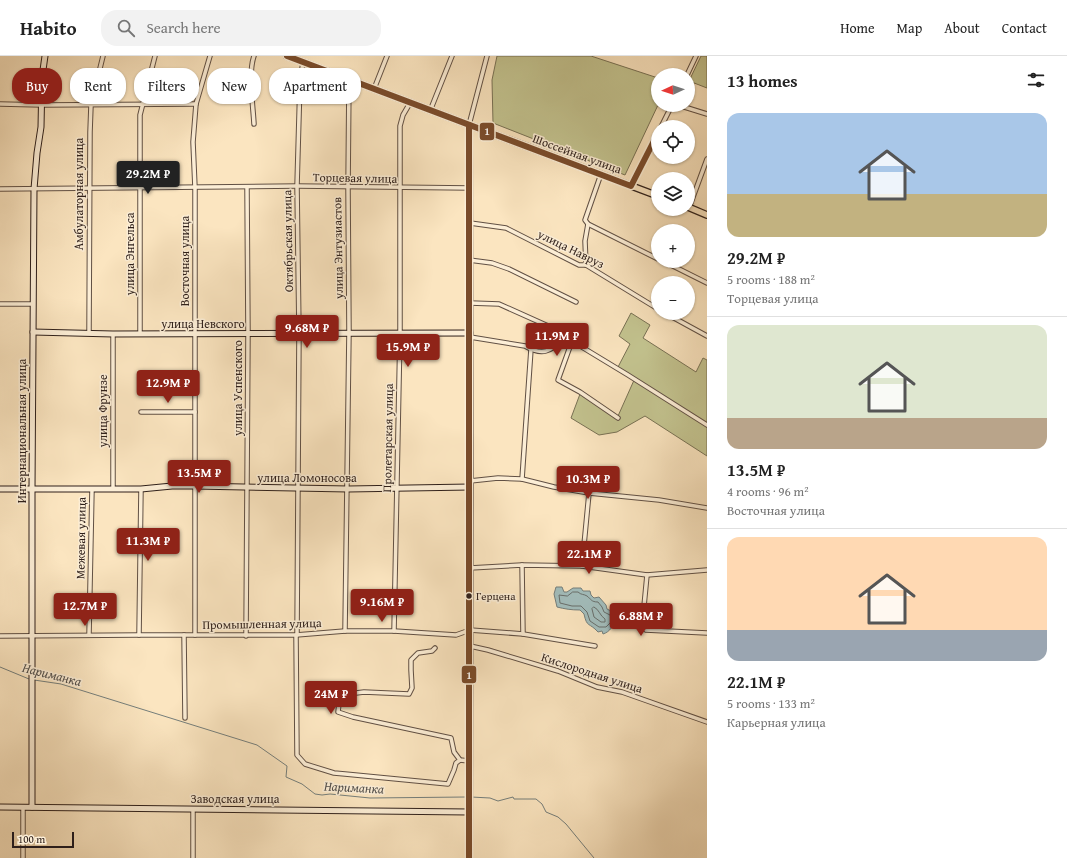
<!DOCTYPE html>
<html lang="en">
<head>
<meta charset="utf-8">
<style>
	:root { --surface:#fff; --page:#f2f2f2; --text:#222; --muted:#767676; --line:#e0e0e0; --accent:#8f2418 }
	body { margin:0; font-family:"Gentium Book Plus",serif; background:var(--page); color:var(--text); height:100vh; display:flex; flex-direction:column; font-size:15px; white-space:nowrap }
	* { box-sizing:border-box; margin:0 }
	p { font-size:13px; color:var(--muted) }
	.icon { flex:none; width:22px; height:22px; fill:none; stroke:currentColor; stroke-width:2; stroke-linecap:round; stroke-linejoin:round }
	.map { position:relative; flex:1; overflow:hidden }
	.panel { display:flex; flex-direction:column; background:var(--surface); width:360px }
	.panel>* { flex:none }
	.hud { position:absolute; left:12px; top:12px; width:380px; height:36px; display:flex; gap:8px }
	.needle { width:26px; rotate:267deg }
	.tools { position:absolute; left:651px; top:12px; display:grid; gap:8px }
	.tools a { display:grid; place-items:center; width:44px; height:44px; border-radius:50%; background:var(--surface); box-shadow:0 1px 3px #0004; font-size:20px }
	.scale { position:absolute; left:12px; bottom:10px; width:62px; box-sizing:border-box; padding-left:4px; border:2px solid #2e1f1a; border-top:0; font-size:11px; line-height:14px; white-space:nowrap; color:#2e1f1a; -webkit-text-stroke:3px #fceed6; paint-order:stroke }
	.price { position:absolute; translate:-50% -34px; padding:0 9px; border-radius:4px; background:var(--accent); color:#fff; font-size:13px; line-height:26px; filter:drop-shadow(0 1px 2px #0008) }
	.price::after { content:''; position:absolute; left:50%; top:24px; width:12px; height:9px; margin-left:-6px; background:inherit; clip-path:polygon(0 0,100% 0,50% 100%) }
	.price.on { background:#222; color:#fff }
	ul { padding:0; list-style:none }
	li { display:grid; align-content:center; gap:8px; height:212px; padding:0 20px }
	li+li { border-top:1px solid var(--line) }
	li span { display:grid; place-items:center; height:124px; border-radius:12px; color:#555 }
	li>.icon { margin-inline-start:auto }
	span .icon { width:72px; height:72px; fill:#fffc; stroke-width:1 }
	li b { font-size:17px }
	h2 { display:flex; justify-content:space-between; align-items:center; height:48px; padding:0 20px; font-size:17px }
	.chip { padding:0 14px; border-radius:16px; background:var(--surface); box-shadow:0 1px 3px #0004; font-size:14px; line-height:36px }
	.chip.on { background:var(--accent); color:#fff }
	header { display:flex; align-items:center; gap:24px; box-sizing:border-box; height:56px; padding:0 20px; background:var(--surface); border-bottom:1px solid var(--line) }
	header strong { font-size:19px }
	nav { display:flex; gap:22px; margin-inline-start:auto; font-size:14px }
	.search { width:280px; height:36px; background:var(--page); display:flex; align-items:center; gap:10px; box-sizing:border-box; padding:0 14px; border-radius:16px; color:var(--muted); font-size:15px }
	main { display:flex; flex:1; min-height:0 }
	.map>svg:first-child { display:block }
</style>
</head>
<body>
<header>
<strong>Habito</strong>
<div class="search"><svg class="icon" aria-label="search" viewBox="0 0 24 24"><circle cx="10" cy="10" r="6"/><path d="M15 15l6 6"/></svg>Search here</div>
<nav><a>Home</a><a>Map</a><a>About</a><a>Contact</a></nav>
</header>
<main>
<div class="map">
<svg width="707" height="802" viewBox="0 0 707 802">
	<rect width="100%" height="100%" fill="#fbe5c0"/>
	<filter id="stains"><feTurbulence type="fractalNoise" baseFrequency=".005" numOctaves="4"/><feColorMatrix values="0 0 0 0 .2 0 0 0 0 .09 0 0 0 0 .02 0 0 0 .5 -.17"/></filter>
	<radialGradient id="worn" r=".72"><stop offset=".6" stop-color="#630" stop-opacity="0"/><stop offset="1" stop-color="#630" stop-opacity=".3"/></radialGradient>
	<g fill="#c3c38f" stroke="#787154">
		<path d="M497 0H591L658 22V49L625 119 493 67 492 24Z"/>
		<path d="M701 0H707V32L689 25Z"/>
		<path d="M631 257 650 269 643 282 696 316 703 302 707 304V400L645 360 617 376 599 379 571 362 580 338 618 360 635 322 618 311 630 288 619 280Z"/>
	</g>
	<path fill="#a2bdbc" stroke="#747e7b" d="M556 531H562L564 536H567L573 532H581L583 535H590L591 539 594 542 599 541 606 549 607 553 613 556 616 562C614 569 610 576 603 578L602 575 598 576C589 566 587 572 584 558L580 554C571 554 565 553 557 551L554 538Z"/>
	<g fill="none" stroke-linecap="round" stroke-linejoin="round">
		<g stroke="#686e6b" stroke-width="1">
			<path d="M573 536H578C581 539 584 538 587 540 591 543 591 546 598 546L602 551 604 556 610 559 612 562 611 566 606 571H599L590 565 587 556 581 550H572L560 547 559 539 567 540Z"/>
			<path d="M594 551C599 553 600 560 605 563V566H601L594 561 592 553Z"/>
		</g>
		<g stroke="#747e7b" stroke-width="1">
			<path d="M0 611 29 623"/>
			<path d="M34 624 61 628 257 689 287 710 286 721 302 728 315 738 322 739 330 738 370 742 467 741"/>
			<path d="M471 741 490 742 498 745 513 741 514 743H536L542 748 546 756 558 761 566 768 594 802"/>
		</g>
		<g stroke="#615044" stroke-width="5.5">
			<g id="street">
				<path d="M687 19 696 0"/>
				<path d="M374 33 387 0"/>
				<path d="M0 48 42 49 196 48"/>
				<path d="M678 49 707 58"/>
				<path d="M430 55 452 0"/>
				<path d="M254 68C253 49 248 17 254 0"/>
				<path d="M469 69 487 0"/>
				<path d="M661 71 672 49"/>
				<path d="M631 130 658 77"/>
				<path d="M0 133 297 130 470 132"/>
				<path d="M689 152 707 103"/>
				<path d="M470 167 506 172 579 209H586L658 253"/>
				<path d="M588 168 658 203"/>
				<path d="M469 204 492 207 509 213 576 246"/>
				<path d="M663 205 707 227"/>
				<path d="M586 209 585 185 588 168 585 164 601 118"/>
				<path d="M470 247 499 248 566 278 568 280 567 282 628 319 707 369"/>
				<path d="M0 248H33"/>
				<path d="M665 257 707 280"/>
				<path d="M89 277 90 76 91 49 103 0"/>
				<path d="M113 278V433"/>
				<path d="M140 278V59L155 0"/>
				<path d="M470 281 525 290C544 301 551 294 567 282"/>
				<path d="M572 285 558 324 580 336 618 362"/>
				<path d="M141 356H195"/>
				<path d="M522 423 531 293"/>
				<path d="M470 425 498 422 522 423 554 431 589 437 659 444 707 452"/>
				<path d="M522 509 523 578"/>
				<path d="M582 510 589 437"/>
				<path d="M470 512 522 509 582 510 647 519 707 514"/>
				<path d="M647 519 642 571 646 574 707 577"/>
				<path d="M345 575 349 276 348 131 349 23"/>
				<path d="M394 575 400 276V70L403 59 410 47"/>
				<path d="M89 579 92 433"/>
				<path d="M139 579 141 433"/>
				<path d="M184 579 185 662"/>
				<path d="M195 579V132L193 86 196 48 210 0"/>
				<path d="M296 579 297 699 305 708 334 717 345 718 448 728 454 714 456 707 460 704"/>
				<path d="M297 579 299 277 297 130 300 25 303 6"/>
				<path d="M0 580 139 579H296L345 575H394L456 579 470 574 523 578 595 590"/>
				<path d="M246 580 248 278 247 132"/>
				<path d="M470 590 488 594 558 615 597 631 622 636 707 666"/>
				<path d="M435 592 432 595 418 597 411 604V614L412 632 409 638 364 636 340 639 338 656 353 661 451 682 454 696 460 704 469 705"/>
				<path d="M23 751V802"/>
				<path d="M193 753V802"/>
			</g>
		</g>
		<g stroke="#2e1f1a" stroke-width="7">
			<g id="secondary">
				<path d="M33 276 113 278 470 277"/>
				<path d="M0 433H141L172 430H195L348 433 470 431"/>
				<path d="M0 751 469 756"/>
				<path d="M32 751V434L34 133 37 97 41 71 42 21 45 0"/>
			</g>
		</g>
		<g stroke="#2e1f1a" stroke-width="8">
			<g id="primary">
				<path d="M287 0 658 140"/>
				<path d="M469 69 470 425 469 802"/>
				<path d="M688 151 707 159"/>
			</g>
		</g>
		<use href="#street" stroke="#fceed6" stroke-width="3.5"/>
		<use href="#secondary" stroke="#fceed6" stroke-width="5"/>
		<use href="#primary" stroke="#fbe5c0" stroke-width="5.5"/>
		<g stroke="#fceed6" stroke-width="9">
			<g id="bus-1">
				<path d="M287 0 631 130 658 77"/>
				<path d="M469 69V802"/>
			</g>
		</g>
		<use href="#bus-1" stroke="#7a4b2a" stroke-width="6"/>
	</g>
	<circle fill="#2e1f1a" stroke="#fceed6" stroke-width="1.5" cx="469" cy="540" r="3.5"/>
	<g text-anchor="middle" stroke-width="3" stroke-linejoin="round" paint-order="stroke">
		<g font-size="11" fill="#2e1f1a" stroke="#fceed6" text-anchor="start">
			<text x="476" y="544">Герцена</text>
		</g>
		<g font-size="12" fill="#2e1f1a" stroke="#fceed6">
			<text transform="translate(577 98) rotate(20)" y="4">Шоссейная улица</text>
			<text transform="translate(355 122) rotate(1)" y="4">Торцевая улица</text>
			<text transform="translate(79 138) rotate(-90)" y="4">Амбулаторная улица</text>
			<text transform="translate(288 185) rotate(-91)" y="4">Октябрьская улица</text>
			<text transform="translate(338 192) rotate(-91)" y="4">улица Энтузиастов</text>
			<text transform="translate(571 193) rotate(26)" y="4">улица Навруз</text>
			<text transform="translate(130 198) rotate(-90)" y="4">улица Энгельса</text>
			<text transform="translate(185 205) rotate(-90)" y="4">Восточная улица</text>
			<text x="203" y="272">улица Невского</text>
			<text transform="translate(238 332) rotate(-90)" y="4">улица Успенского</text>
			<text transform="translate(103 355) rotate(-90)" y="4">улица Фрунзе</text>
			<text transform="translate(22 375) rotate(-90)" y="4">Интернациональная улица</text>
			<text transform="translate(388 382) rotate(-89)" y="4">Пролетарская улица</text>
			<text x="307" y="426">улица Ломоносова</text>
			<text transform="translate(81 482) rotate(-89)" y="4">Межевая улица</text>
			<text transform="translate(262 568) rotate(-1)" y="4">Промышленная улица</text>
			<text transform="translate(592 617) rotate(18)" y="4">Кислородная улица</text>
			<text x="235" y="747">Заводская улица</text>
		</g>
		<g font-size="13" font-style="italic" fill="#514e4b" stroke="#fceed6">
			<text transform="translate(52 618) rotate(14)" y="5">Нариманка</text>
			<text transform="translate(354 731) rotate(3)" y="5">Нариманка</text>
		</g>
	</g>
	<g stroke="#fceed6" stroke-width="1.5">
		<rect x="479" y="66" width="16" height="19" rx="4" fill="#7a4b2a"/>
		<rect x="461" y="609" width="16" height="19" rx="4" fill="#7a4b2a"/>
	</g>
	<g font-size="11" text-anchor="middle" font-weight="bold" fill="#fff">
		<text x="487" y="79">1</text>
		<text x="469" y="623">1</text>
	</g>
	<rect width="100%" height="100%" filter="url(#stains)"/>
	<rect width="100%" height="100%" fill="url(#worn)"/>
</svg>
<div class="tools">
<a><svg class="needle" viewBox="-14 -14 28 28"><path d="M0-13l5 13h-10z" fill="#e53935"/><path d="M0 13l5-13h-10z" fill="#767676"/></svg></a>
<a><svg class="icon" aria-label="locate" viewBox="0 0 24 24"><circle cx="12" cy="12" r="6"/><path d="M12 2v4M12 18v4M2 12h4M18 12h4"/></svg></a>
<a><svg class="icon" aria-label="layers" viewBox="0 0 24 24"><path d="M12 4l9 5-9 5-9-5zM3 14l9 5 9-5"/></svg></a>
<a>+</a>
<a>−</a>
</div>
<div class="scale">100 m</div>
<b class="price on" style="left:148px;top:139px">29.2M ₽</b>
<b class="price" style="left:307px;top:293px">9.68M ₽</b>
<b class="price" style="left:557px;top:301px">11.9M ₽</b>
<b class="price" style="left:408px;top:312px">15.9M ₽</b>
<b class="price" style="left:168px;top:348px">12.9M ₽</b>
<b class="price" style="left:199px;top:438px">13.5M ₽</b>
<b class="price" style="left:588px;top:444px">10.3M ₽</b>
<b class="price" style="left:148px;top:506px">11.3M ₽</b>
<b class="price" style="left:589px;top:519px">22.1M ₽</b>
<b class="price" style="left:382px;top:567px">9.16M ₽</b>
<b class="price" style="left:85px;top:571px">12.7M ₽</b>
<b class="price" style="left:641px;top:581px">6.88M ₽</b>
<b class="price" style="left:331px;top:659px">24M ₽</b>
<div class="hud">
<a class="chip on">Buy</a>
<a class="chip">Rent</a>
<a class="chip">Filters</a>
<a class="chip">New</a>
<a class="chip">Apartment</a>
</div>
</div>
<section class="panel">
<h2>13 homes<svg class="icon" aria-label="filters" viewBox="0 0 24 24"><path d="M4 7h16M4 17h16"/><circle cx="9" cy="7" r="2"/><circle cx="15" cy="17" r="2"/></svg></h2>
<ul>
<li><span style="background:linear-gradient(#a9c7e8 65%,#c2b280 0)"><svg class="icon" aria-label="home" viewBox="0 0 24 24"><path d="M3 11l9-7 9 7M6 9v11h12V9"/></svg></span><div><b>29.2M ₽</b><p>5 rooms · 188 m²</p><p>Торцевая улица</p></div></li>
<li><span style="background:linear-gradient(#dfe7d0 75%,#b9a48a 0)"><svg class="icon" aria-label="home" viewBox="0 0 24 24"><path d="M3 11l9-7 9 7M6 9v11h12V9"/></svg></span><div><b>13.5M ₽</b><p>4 rooms · 96 m²</p><p>Восточная улица</p></div></li>
<li><span style="background:linear-gradient(#ffd9b3 75%,#9aa5b1 0)"><svg class="icon" aria-label="home" viewBox="0 0 24 24"><path d="M3 11l9-7 9 7M6 9v11h12V9"/></svg></span><div><b>22.1M ₽</b><p>5 rooms · 133 m²</p><p>Карьерная улица</p></div></li>
</ul>
</section>
</main>
</body>
</html>
